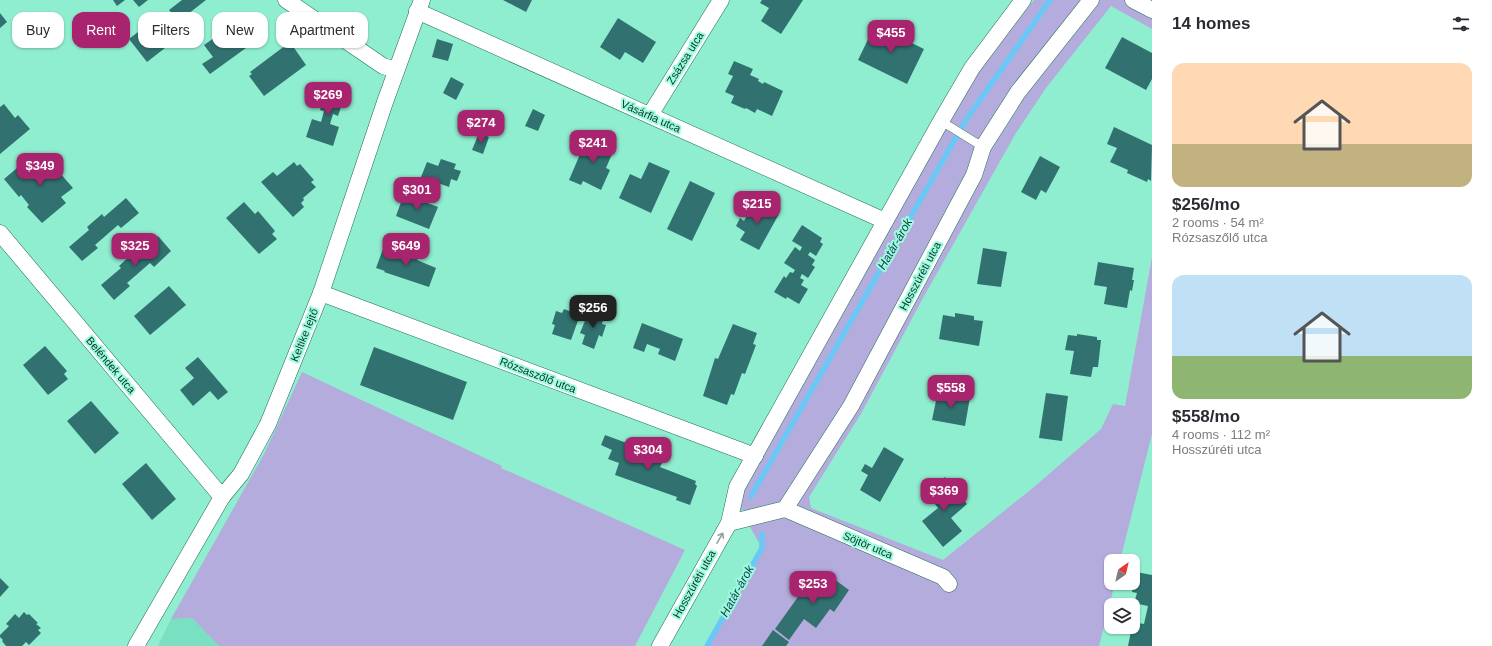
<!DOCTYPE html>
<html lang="en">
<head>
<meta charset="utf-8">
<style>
	:root { --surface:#fff; --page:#f7f7f7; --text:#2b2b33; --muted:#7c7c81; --accent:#a8246e }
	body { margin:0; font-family:Arial,sans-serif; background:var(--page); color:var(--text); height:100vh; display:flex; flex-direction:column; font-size:15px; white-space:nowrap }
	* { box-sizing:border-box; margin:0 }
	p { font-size:13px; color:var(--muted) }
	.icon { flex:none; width:22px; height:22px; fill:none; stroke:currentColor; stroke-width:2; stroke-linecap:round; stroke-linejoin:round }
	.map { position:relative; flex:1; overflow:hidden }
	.drawer { display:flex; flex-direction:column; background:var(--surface); width:340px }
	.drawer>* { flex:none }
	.hud { position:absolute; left:12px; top:12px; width:380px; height:36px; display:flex; gap:8px }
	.needle { width:26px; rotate:34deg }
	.controls { position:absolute; left:1104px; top:554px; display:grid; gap:8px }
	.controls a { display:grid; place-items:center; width:36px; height:36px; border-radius:8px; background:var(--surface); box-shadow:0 1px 3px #0004; font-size:20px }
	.price { position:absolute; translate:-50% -34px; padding:0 9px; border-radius:8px; background:var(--accent); color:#fff; font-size:13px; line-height:26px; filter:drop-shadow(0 1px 2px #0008) }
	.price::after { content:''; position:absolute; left:50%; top:24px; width:12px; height:9px; margin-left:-6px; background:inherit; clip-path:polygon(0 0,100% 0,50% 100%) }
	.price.active { background:#222; color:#fff }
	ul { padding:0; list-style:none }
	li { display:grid; align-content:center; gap:8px; height:212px; padding:0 20px }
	li span { display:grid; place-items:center; height:124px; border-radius:12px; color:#555 }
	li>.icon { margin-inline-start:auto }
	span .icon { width:72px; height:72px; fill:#fffc; stroke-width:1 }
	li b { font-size:17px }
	h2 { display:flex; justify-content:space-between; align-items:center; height:48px; padding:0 20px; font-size:17px }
	.tag { padding:0 14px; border-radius:12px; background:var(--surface); box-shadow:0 1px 3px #0004; font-size:14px; line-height:36px }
	.tag.active { background:var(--accent); color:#fff }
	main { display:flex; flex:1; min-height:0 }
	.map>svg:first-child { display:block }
</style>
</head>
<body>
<main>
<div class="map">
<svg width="1152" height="646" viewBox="0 0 1152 646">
	<rect width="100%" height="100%" fill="#90eed0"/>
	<path fill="#79e0c1" d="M192 618 219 646H158L171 619Z"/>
	<g fill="#b4acdc">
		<path d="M1034 0H1152V29L1111 6 1046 88 1016 133 923 298 862 412 809 497 811 508 943 560 1034 487 1101 429 1113 404 1125 406 1152 257V434L1120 561H1111V583H1115L1099 646H707L762 548 750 527 743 510H738L736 502 978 70Z"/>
		<path d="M302 372 502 466 501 468 685 550 635 646H219L192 618 171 619 264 454Z"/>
	</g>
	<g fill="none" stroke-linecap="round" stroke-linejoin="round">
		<g stroke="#6ac8f7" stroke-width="5.5">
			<path d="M751 496 966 120 1050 0"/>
			<path d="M707 646 762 548V534"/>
		</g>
	</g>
	<g fill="#317270">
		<path d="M113 0H125L117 6Z"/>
		<path d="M133 0H148L139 7Z"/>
		<path d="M182 0H206L179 21 169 10Z"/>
		<path d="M503 0H532L526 12Z"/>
		<path d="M762 0H803L781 34 761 21 769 8 760 3Z"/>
		<path d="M0 13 7 22 0 28Z"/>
		<path d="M245 16 250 23 254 20 259 26 255 29 261 37 210 74 202 64 213 57 204 45Z"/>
		<path d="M618 18 656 42 643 63 625 52 620 60 600 47Z"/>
		<path d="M147 25 165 48 147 62 129 39Z"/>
		<path d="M875 25 924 49 907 84 858 60Z"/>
		<path d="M1122 37 1152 53V79L1146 90 1105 68Z"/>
		<path d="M437 39 453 44 448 61 432 57Z"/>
		<path d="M290 42 306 65 264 96 249 76 252 74 250 72Z"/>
		<path d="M734 61 753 69 750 75 759 79 758 81 763 84 764 82 783 91 772 116 757 109 755 113 746 108 745 109 731 103 734 96 725 92 733 76 728 74Z"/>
		<path d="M451 77 464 84 456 100 443 93Z"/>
		<path d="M328 83 347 89 338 116 333 114 330 124 339 127 333 146 306 137 312 119 321 122 324 111 320 110Z"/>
		<path d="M4 104 15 118 18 115 30 129 0 154V107Z"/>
		<path d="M533 109 545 115 538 131 525 126Z"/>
		<path d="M1114 127 1152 145 1151 181 1148 179 1147 182 1127 173 1128 170 1110 162 1117 148 1107 144Z"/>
		<path d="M479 133 489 137 483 154 472 150Z"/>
		<path d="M590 136 615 147 606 168 610 170 601 190 583 181 581 185 569 180 581 152 583 153Z"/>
		<path d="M1040 156 1060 167 1046 193 1041 190 1036 200 1021 192Z"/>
		<path d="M46 157 73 188 61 197 66 203 42 223 27 207 29 205 21 195 19 197 4 179 29 158 35 166Z"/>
		<path d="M441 159 456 164 454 169 461 171 457 181 451 179 449 187 421 177 427 162 438 166Z"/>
		<path d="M294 162 297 166 300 164 314 180 311 182 316 187 303 198 304 200 301 203 304 207 293 217 261 182 273 172 277 176Z"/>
		<path d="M649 162 670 171 651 213 619 198 630 174 641 179Z"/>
		<path d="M690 181 715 193 692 241 667 229Z"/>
		<path d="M404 194 438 207 429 229 396 216Z"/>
		<path d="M126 198 139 213 121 228 118 225 95 245 98 248 82 261 69 247 89 230 87 227 102 214 104 217Z"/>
		<path d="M755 201 779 214 759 250 740 240 745 232 736 226 740 218 744 221Z"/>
		<path d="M244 202 255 214 258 211 275 231 272 234 277 239 259 254 226 218Z"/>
		<path d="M802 225 822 238 820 242 823 244 816 256 810 252 808 255 815 260 812 265 815 267 808 278 802 274 800 278 804 280 801 285 808 289 799 304 787 297 786 299 774 292 784 276 786 278 790 272 793 273 795 270 784 263 795 247 800 251 802 247 792 241Z"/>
		<path d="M158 236 171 251 154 267 150 263 127 283 130 286 114 300 101 285 121 268 119 266 134 252 137 255Z"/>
		<path d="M983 248 1007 252 1001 287 977 284Z"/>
		<path d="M383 249 403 254 405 249 419 255 417 260 436 268 429 287 384 272 385 271 376 268Z"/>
		<path d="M1098 262 1134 268 1132 280H1134L1132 291 1130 290 1127 308 1104 304 1107 287 1094 285Z"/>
		<path d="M169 286 186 305 150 335 134 316Z"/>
		<path d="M564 309 580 315 571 340 552 334 555 325 552 324 556 311 562 313Z"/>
		<path d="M589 311 604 317 602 324 606 325 602 337 599 335 594 349 582 344 585 335 580 333Z"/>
		<path d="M955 313 974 316V320L983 321 979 346 939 339 943 315 955 317Z"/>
		<path d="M642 323 683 339 675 361 658 354 660 349 647 344 644 352 633 348Z"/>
		<path d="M733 324 757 333 753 344 756 345 745 374 742 373 734 395 731 394 727 405 703 396 715 358 718 359Z"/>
		<path d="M1077 334 1097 337V340H1101L1098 367H1093L1091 377 1070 374 1074 351 1065 350 1068 335 1077 336Z"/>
		<path d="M45 346 67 371 64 374 68 379 48 395 23 365Z"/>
		<path d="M374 347 467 382 453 420 360 385Z"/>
		<path d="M198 357 228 392 218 400 210 391 193 406 180 390 194 378 185 368Z"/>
		<path d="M938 391 970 397 965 426 932 420Z"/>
		<path d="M1046 393 1068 396 1062 441 1039 438Z"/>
		<path d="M91 401 119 433 95 454 67 421Z"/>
		<path d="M605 435 643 449 640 455 662 463 660 467 696 481 695 484 697 486 690 505 676 500 677 497 615 475 619 463 608 459 612 450 601 445Z"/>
		<path d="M884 447 904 459 880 502 860 490 868 475 861 471 865 464 872 468Z"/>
		<path d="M146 463 176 499 152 520 122 484Z"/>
		<path d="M945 477 967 504 951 518 962 531 943 547 922 521 938 508 926 493Z"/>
		<path d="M823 571 849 590 834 612 830 609 816 628 804 619 789 640 775 629 805 587 810 590Z"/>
		<path d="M1136 572 1152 575V646H1128L1133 622 1144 624 1148 606 1134 603 1137 593 1132 592Z"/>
		<path d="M0 578 9 587 0 597Z"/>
		<path d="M24 612 27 615 29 614 38 623 36 624 41 628 38 630 41 633 29 645 26 642 22 646H6L2 641 3 640 0 637V635L9 626 6 624 15 614 19 618Z"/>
		<path d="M773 630 789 642 786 646H762Z"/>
	</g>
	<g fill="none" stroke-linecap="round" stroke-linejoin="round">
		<g stroke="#216c58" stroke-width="9">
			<path id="lane" d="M941 121 983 147"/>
		</g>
		<g stroke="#216c58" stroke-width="17">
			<g id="street">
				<path d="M286 0 383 66 396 70"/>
				<path d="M1133 0 1152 10"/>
				<path d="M417 11 885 221"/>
				<path d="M650 115 721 0"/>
				<path d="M0 233 222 497"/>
				<path d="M321 293 755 456"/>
				<path d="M785 509 943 577 949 584"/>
				<path d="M729 523 785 509 851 406 974 175 983 147 1018 92 1091 0"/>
				<path d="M136 646 222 497 241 474 268 424 321 293 385 102 422 0"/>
				<path d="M660 646 729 523 737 487 941 121 972 68 1023 0"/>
			</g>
		</g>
		<use href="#lane" stroke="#fff" stroke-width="8"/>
		<use href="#street" stroke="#fff" stroke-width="16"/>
	</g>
	<defs><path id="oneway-shaft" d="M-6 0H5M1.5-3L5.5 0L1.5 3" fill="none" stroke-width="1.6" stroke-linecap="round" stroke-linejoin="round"/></defs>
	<use stroke="#90a39e" href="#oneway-shaft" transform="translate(720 538) rotate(-60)"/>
	<g text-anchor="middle" stroke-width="4" stroke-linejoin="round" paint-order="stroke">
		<g font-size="11" fill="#083227" stroke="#9dfbdd">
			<text transform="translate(685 58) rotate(-58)" y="4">Zsázsa utca</text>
			<text transform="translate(651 116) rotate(24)" y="4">Vásárfia utca</text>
			<text transform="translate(920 276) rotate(-62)" y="4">Hosszúréti utca</text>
			<text transform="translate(304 335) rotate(-68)" y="4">Keltike lejtő</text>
			<text transform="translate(111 365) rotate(50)" y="4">Beléndek utca</text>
			<text transform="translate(538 375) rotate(21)" y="4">Rózsaszőlő utca</text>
			<text transform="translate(868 545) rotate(23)" y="4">Söjtör utca</text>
			<text transform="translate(694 584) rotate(-61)" y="4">Hosszúréti utca</text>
		</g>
		<g font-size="12" font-style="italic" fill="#113b4e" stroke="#9dfbdd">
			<text transform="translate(895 244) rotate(-60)" y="4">Határ-árok</text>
			<text transform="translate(737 591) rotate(-61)" y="4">Határ-árok</text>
		</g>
	</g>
</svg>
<div class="controls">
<a><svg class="needle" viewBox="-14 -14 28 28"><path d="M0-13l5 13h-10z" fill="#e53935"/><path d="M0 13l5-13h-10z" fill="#7c7c81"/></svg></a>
<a><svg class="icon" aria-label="layers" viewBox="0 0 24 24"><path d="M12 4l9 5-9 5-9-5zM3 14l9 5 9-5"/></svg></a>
</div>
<b class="price" style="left:891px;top:54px">$455</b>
<b class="price" style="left:328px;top:116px">$269</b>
<b class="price" style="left:481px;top:144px">$274</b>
<b class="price" style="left:593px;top:164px">$241</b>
<b class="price" style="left:40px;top:187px">$349</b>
<b class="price" style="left:417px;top:211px">$301</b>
<b class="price" style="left:757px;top:225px">$215</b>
<b class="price" style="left:135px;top:267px">$325</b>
<b class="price" style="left:406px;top:267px">$649</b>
<b class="price active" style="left:593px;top:329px">$256</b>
<b class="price" style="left:951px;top:409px">$558</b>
<b class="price" style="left:648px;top:471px">$304</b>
<b class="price" style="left:944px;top:512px">$369</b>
<b class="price" style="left:813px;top:605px">$253</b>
<div class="hud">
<a class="tag">Buy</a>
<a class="tag active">Rent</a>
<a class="tag">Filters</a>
<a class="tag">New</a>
<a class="tag">Apartment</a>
</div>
</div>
<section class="drawer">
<h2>14 homes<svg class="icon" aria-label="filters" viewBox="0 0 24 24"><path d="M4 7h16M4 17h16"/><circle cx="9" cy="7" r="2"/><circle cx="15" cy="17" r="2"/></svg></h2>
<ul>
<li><span style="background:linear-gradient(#ffd9b3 65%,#c2b280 0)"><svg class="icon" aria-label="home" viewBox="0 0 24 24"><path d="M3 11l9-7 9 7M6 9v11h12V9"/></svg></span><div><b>$256/mo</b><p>2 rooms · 54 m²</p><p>Rózsaszőlő utca</p></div></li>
<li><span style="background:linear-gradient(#bfe0f5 65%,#8fb573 0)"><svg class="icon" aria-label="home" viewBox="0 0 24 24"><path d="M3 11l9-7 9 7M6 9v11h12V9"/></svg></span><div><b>$558/mo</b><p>4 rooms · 112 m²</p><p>Hosszúréti utca</p></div></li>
</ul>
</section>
</main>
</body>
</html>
